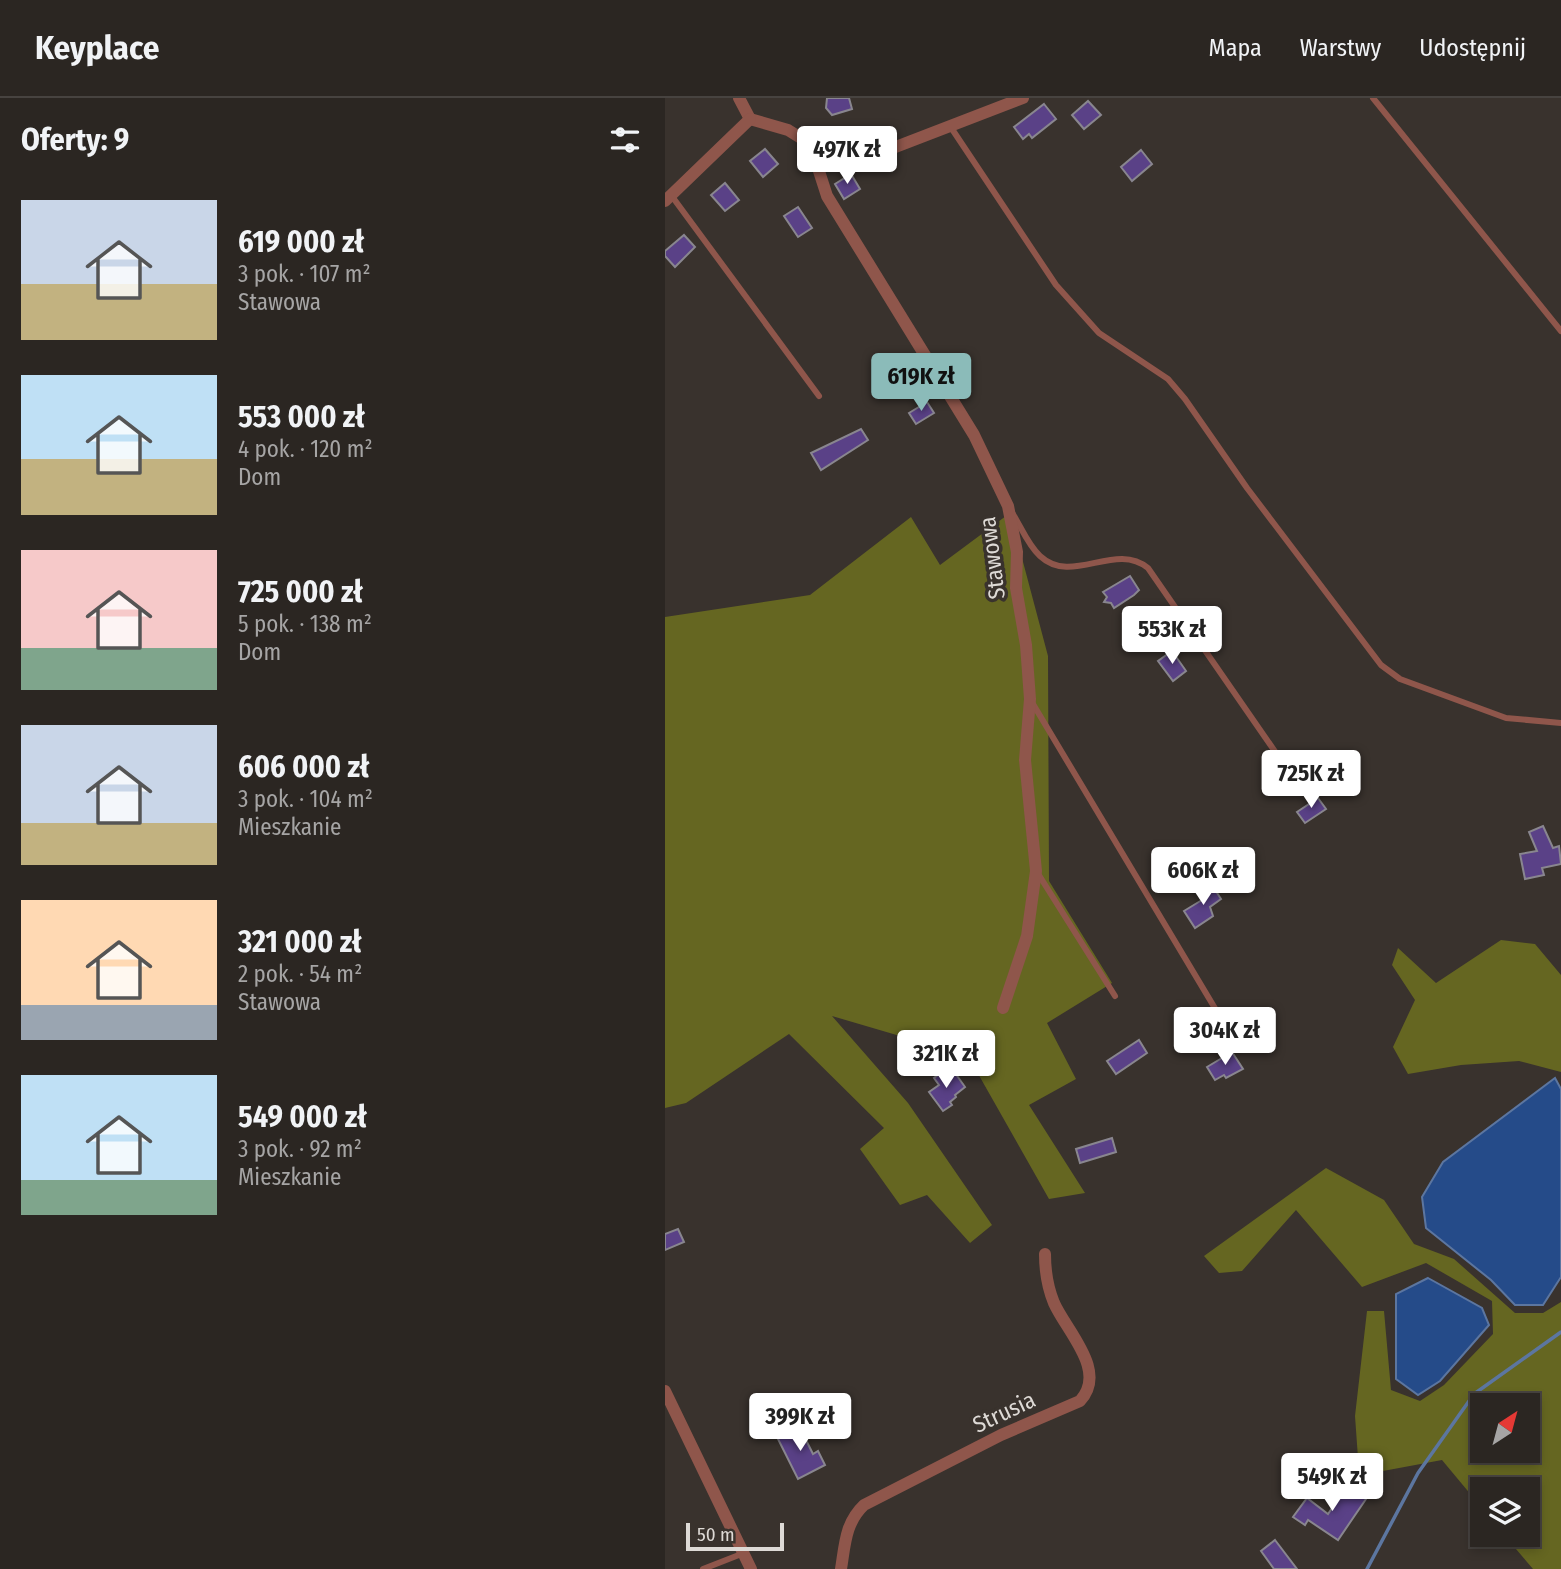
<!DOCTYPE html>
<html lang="pl">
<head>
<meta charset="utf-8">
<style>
	:root { --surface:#2b2622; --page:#37322f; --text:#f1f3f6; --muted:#a6a5a5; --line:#474340; --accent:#8bbbb9 }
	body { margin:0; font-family:"Fira Sans Condensed",sans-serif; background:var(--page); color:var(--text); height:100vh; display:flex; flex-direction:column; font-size:26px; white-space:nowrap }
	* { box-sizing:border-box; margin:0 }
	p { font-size:23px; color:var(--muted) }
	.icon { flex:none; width:38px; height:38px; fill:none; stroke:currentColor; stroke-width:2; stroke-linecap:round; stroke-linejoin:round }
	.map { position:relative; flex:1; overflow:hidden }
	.panel { display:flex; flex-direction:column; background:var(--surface); width:665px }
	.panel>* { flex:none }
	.needle { width:46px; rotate:36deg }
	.buttons { position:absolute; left:805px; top:1295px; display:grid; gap:14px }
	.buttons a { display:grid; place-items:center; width:70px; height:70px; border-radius:0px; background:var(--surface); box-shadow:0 4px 10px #0003,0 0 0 2px var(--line); font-size:35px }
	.scale { position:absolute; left:21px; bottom:18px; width:98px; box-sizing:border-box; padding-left:7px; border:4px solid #dedad6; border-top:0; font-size:19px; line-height:24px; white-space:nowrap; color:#dedad6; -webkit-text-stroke:5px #39322d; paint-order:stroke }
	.price { position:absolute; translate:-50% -60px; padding:0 16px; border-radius:7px; background:#fff; color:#222; font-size:23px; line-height:46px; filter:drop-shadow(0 2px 4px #0008) }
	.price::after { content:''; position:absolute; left:50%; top:42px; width:21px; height:16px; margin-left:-10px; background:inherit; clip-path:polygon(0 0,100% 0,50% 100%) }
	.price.selected { background:var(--accent); color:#111 }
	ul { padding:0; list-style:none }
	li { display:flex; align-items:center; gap:21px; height:175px; padding:0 21px }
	li span { display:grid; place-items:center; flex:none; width:196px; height:140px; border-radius:0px; color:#555 }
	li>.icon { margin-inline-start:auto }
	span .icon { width:84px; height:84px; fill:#fffc; stroke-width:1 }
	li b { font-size:30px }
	h2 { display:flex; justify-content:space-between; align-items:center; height:84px; padding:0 21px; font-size:30px }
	header { display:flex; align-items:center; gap:42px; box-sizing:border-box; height:98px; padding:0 35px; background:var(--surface); border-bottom:2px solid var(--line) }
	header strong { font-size:33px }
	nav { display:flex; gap:38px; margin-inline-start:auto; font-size:24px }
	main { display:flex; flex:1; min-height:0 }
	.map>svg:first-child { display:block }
</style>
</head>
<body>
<header>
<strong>Keyplace</strong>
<nav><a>Mapa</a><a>Warstwy</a><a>Udostępnij</a></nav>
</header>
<main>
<section class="panel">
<h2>Oferty: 9<svg class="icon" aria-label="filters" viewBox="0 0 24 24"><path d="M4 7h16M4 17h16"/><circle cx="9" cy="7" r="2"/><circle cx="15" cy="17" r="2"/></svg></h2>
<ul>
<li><span style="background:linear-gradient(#c9d6e8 60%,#c2b280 0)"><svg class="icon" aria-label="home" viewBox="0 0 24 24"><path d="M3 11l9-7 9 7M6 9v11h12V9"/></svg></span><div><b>619 000 zł</b><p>3 pok. · 107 m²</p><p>Stawowa</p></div></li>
<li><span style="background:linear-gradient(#bfe0f5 60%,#c2b280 0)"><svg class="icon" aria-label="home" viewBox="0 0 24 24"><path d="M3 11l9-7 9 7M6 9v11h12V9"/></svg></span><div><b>553 000 zł</b><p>4 pok. · 120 m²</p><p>Dom</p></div></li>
<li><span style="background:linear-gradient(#f6c9c9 70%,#7fa58c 0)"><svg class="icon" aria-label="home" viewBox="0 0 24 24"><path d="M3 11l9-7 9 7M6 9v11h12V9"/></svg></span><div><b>725 000 zł</b><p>5 pok. · 138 m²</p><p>Dom</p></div></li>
<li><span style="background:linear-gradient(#c9d6e8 70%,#c2b280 0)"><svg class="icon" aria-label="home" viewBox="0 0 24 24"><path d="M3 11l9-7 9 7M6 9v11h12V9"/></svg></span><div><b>606 000 zł</b><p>3 pok. · 104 m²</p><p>Mieszkanie</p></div></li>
<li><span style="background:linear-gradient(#ffd9b3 75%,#9aa5b1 0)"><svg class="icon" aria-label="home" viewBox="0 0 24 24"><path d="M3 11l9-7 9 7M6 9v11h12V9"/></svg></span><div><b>321 000 zł</b><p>2 pok. · 54 m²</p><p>Stawowa</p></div></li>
<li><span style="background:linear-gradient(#bfe0f5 75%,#7fa58c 0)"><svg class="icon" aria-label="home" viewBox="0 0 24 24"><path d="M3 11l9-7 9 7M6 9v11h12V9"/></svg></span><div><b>549 000 zł</b><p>3 pok. · 92 m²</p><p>Mieszkanie</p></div></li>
</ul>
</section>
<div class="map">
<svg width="896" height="1471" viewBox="0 0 896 1471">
	<rect width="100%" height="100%" fill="#39322d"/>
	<g fill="#656621" fill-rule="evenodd">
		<path d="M345 415 383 558 384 783 447 885 382 925 411 981 364 1007 420 1095 384 1101 303 958 167 918 243 1005 327 1127 305 1145 262 1097 235 1107 195 1051 219 1030 124 936 21 1005 0 1010V519L145 497 246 419 275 467Z"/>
		<path d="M836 842 870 846 896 877V974L854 963 796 967 743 976 728 949 750 902 727 867 733 850 771 885Z"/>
		<path d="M661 1070 719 1102 749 1146 789 1161 850 1215H878L896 1204V1471H868L839 1437H863V1391H817V1410L777 1362 718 1373 693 1360 690 1318 702 1213H719L726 1292 755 1303 779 1287 828 1236 827 1203 761 1165 697 1189 631 1112 577 1173 554 1175 539 1158ZM863 1307V1353H817V1307Z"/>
	</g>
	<g fill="#254b89" stroke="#5c76a0" stroke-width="2">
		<path d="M890 980 896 991V1179L878 1207H850L826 1182 761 1130 757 1099 778 1064Z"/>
		<path d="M763 1180 817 1210 824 1227 775 1283 753 1297 731 1281V1196Z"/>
	</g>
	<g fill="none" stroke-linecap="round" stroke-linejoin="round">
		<path stroke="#5c76a0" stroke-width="3.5" d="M702 1471 753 1375 809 1296 896 1234"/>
	</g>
	<g fill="#5a4187" stroke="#89868f" stroke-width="2">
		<path d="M162 0H184L187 11 167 17 161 10Z"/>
		<path d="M423 3 436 17 419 31 407 17Z"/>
		<path d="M379 6 391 21 367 40 364 36 358 41 349 29Z"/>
		<path d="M100 51 113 66 98 79 85 63Z"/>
		<path d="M476 52 487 66 467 83 456 69Z"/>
		<path d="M186 76 195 91 179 101 170 86Z"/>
		<path d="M60 85 74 102 60 113 46 97Z"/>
		<path d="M133 109 147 130 133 139 119 118Z"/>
		<path d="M19 137 30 149 10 169 0 158V153Z"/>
		<path d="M262 304 269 315 251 326 244 315Z"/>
		<path d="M196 331 203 342 156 372 146 355Z"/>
		<path d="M465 478 474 492 469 497 449 510 446 505 439 504 442 499 438 494Z"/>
		<path d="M480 513 494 533 489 542 480 543 465 523Z"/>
		<path d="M507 553 521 573 508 583 493 563Z"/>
		<path d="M674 658 684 672 668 683 658 669Z"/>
		<path d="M653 700 661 711 640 725 632 714Z"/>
		<path d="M878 728 888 750 894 748 896 766 877 770 879 777 860 781 855 756 872 753 864 734Z"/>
		<path d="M547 787 556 801 545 809 548 818 530 830 519 813 537 802 534 796Z"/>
		<path d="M474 942 482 955 451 976 442 963Z"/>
		<path d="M567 954 578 971 561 980 559 977 550 982 542 969Z"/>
		<path d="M278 973 285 979 290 975 300 989 290 997 291 999 285 1004 287 1007 278 1013 264 994 274 987 269 980Z"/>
		<path d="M447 1040 451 1054 415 1065 411 1051Z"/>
		<path d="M13 1131 19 1144 0 1152V1136Z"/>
		<path d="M134 1328 148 1356 153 1353 160 1367 133 1381 112 1339Z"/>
		<path d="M682 1388 701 1401 673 1442 643 1422 640 1427 628 1419 642 1400 663 1416Z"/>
		<path d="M610 1442 632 1471H609L596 1453Z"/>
	</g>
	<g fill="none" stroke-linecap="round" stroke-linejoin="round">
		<g stroke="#8f564b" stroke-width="6">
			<path d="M708 0 896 233"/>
			<path d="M285 28 391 187 434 235 503 281 520 301 582 390 716 567 735 581 841 620 896 625"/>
			<path d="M6 97 154 298"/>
			<path d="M348 416C356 429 363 447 375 458 407 488 450 443 483 470L611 655"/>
			<path d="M368 606 554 917"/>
			<path d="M372 774 450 898"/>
			<path d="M38 1471 79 1455"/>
		</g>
		<g stroke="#8f564b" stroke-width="12">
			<path d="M74 0 85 21"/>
			<path d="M85 21 123 32 152 50 187 59 228 50 358 0"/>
			<path d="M152 50 153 70 162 98 309 337 343 408 352 454 351 490 361 547 365 601 360 662 371 773 362 838 338 910"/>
			<path d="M0 103 85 21"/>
			<path d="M0 1293 86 1471"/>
			<path d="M176 1471C180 1447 180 1425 199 1407L336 1337 415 1303C443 1273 402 1234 389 1205 382 1188 380 1173 380 1156"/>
		</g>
	</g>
	<g text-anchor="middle" stroke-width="7" stroke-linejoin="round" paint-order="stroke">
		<g font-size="23" fill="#dedad6" stroke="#39322d">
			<text transform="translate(327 460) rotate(-97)" y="8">Stawowa</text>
			<text transform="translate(339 1314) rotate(-25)" y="8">Strusia</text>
		</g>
	</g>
</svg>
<div class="buttons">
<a><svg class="needle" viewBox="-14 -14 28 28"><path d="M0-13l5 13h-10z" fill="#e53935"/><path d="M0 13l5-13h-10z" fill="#a6a5a5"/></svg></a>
<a><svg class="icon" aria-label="layers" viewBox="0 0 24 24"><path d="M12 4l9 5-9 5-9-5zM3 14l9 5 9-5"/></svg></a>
</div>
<div class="scale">50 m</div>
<b class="price" style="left:182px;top:88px">497K zł</b>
<b class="price selected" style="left:256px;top:315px">619K zł</b>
<b class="price" style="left:507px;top:568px">553K zł</b>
<b class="price" style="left:646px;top:712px">725K zł</b>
<b class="price" style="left:538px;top:809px">606K zł</b>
<b class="price" style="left:560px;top:969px">304K zł</b>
<b class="price" style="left:281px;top:992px">321K zł</b>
<b class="price" style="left:135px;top:1355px">399K zł</b>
<b class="price" style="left:667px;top:1415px">549K zł</b>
</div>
</main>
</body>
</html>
